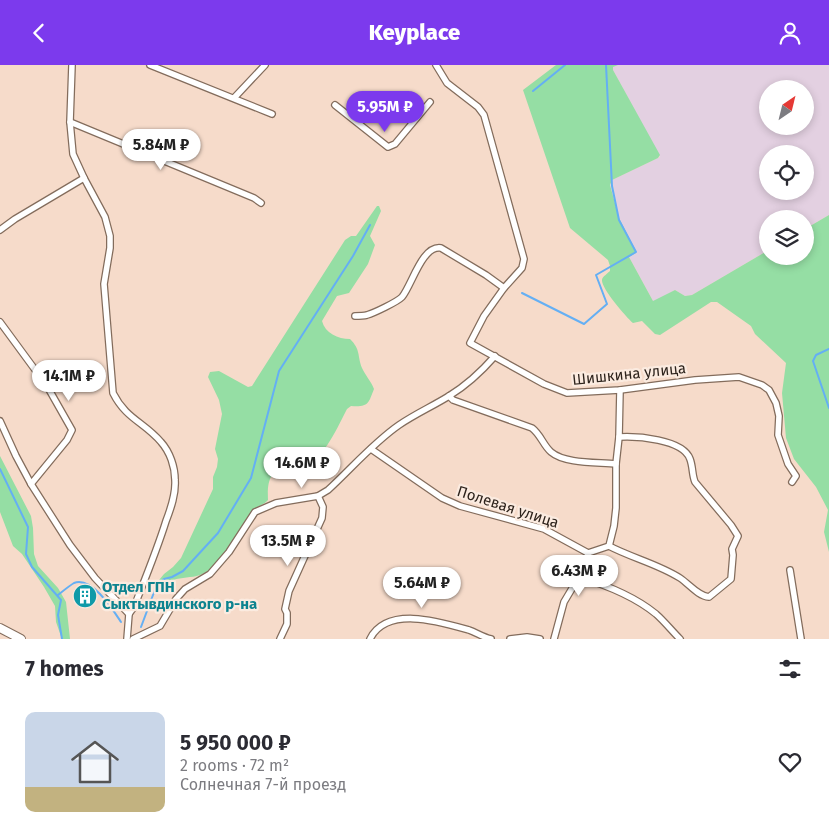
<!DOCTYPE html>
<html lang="en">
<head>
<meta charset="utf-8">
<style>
	:root { --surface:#fff; --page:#f2f2f3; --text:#2b2b33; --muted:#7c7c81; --accent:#7c3aed }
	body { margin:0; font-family:"Fira Sans",sans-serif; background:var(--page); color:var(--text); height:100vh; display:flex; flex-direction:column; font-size:19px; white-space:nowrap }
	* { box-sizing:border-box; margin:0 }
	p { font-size:16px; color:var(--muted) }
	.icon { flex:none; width:28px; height:28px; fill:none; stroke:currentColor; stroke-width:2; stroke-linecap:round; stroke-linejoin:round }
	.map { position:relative; height:574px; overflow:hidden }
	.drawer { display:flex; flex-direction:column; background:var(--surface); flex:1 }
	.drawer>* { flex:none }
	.needle { width:32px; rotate:35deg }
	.fabs { position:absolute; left:759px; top:15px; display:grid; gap:10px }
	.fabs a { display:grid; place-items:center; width:55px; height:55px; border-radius:50%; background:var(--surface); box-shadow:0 2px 8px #0003; font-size:25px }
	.price { position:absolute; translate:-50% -42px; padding:0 11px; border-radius:18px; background:#fff; color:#222; font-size:16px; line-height:32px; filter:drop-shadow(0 1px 2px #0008) }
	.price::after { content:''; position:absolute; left:50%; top:30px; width:15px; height:11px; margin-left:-8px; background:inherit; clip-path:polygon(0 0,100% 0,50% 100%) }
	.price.selected { background:var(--accent); color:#fff }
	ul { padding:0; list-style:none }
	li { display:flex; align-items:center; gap:15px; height:125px; padding:0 25px }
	li span { display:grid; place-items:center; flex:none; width:140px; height:100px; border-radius:10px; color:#555 }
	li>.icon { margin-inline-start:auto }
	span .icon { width:60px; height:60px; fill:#fffc; stroke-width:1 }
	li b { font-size:21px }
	h2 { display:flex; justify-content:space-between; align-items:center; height:60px; padding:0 25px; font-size:21px }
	header { display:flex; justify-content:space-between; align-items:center; height:65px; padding:0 25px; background:var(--accent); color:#fff; font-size:22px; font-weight:800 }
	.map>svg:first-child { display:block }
</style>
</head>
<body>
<header><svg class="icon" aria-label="back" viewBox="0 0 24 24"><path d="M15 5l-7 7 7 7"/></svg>Keyplace<svg class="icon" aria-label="person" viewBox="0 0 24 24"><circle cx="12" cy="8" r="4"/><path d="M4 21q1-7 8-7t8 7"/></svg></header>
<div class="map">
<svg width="829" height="574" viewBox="0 0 829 574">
	<rect width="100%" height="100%" fill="#f6dbca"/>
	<path fill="#e3d0e1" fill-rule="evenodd" d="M617 0H829V150L805 164V154H768L767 186 692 230 685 231 675 225 655 236H653L629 192 635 188 636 185 619 153 610 120 612 115 660 92 613 5V2ZM768 24H805V61H768ZM768 89H805V126H768Z"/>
	<g fill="#95dea4">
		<path d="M556 0H618L613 2V5L660 90 658 93 612 115 610 120 619 153 636 186V188L629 192 653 236 675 225 685 231 692 230 767 186 768 191H805V164L829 150V487L824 467 828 445 816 422 794 394 786 373 782 328 786 298 755 269 751 261 717 237H711L660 270 655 269 642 256 633 258C626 252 601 223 602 215 602 212 608 208 610 206V201L608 195 570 163 523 25Z"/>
		<path d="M377 141H379L381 146 370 171 375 180 368 199 349 228 337 231 322 256C325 268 338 274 350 274 361 285 357 290 362 303 365 310 371 316 374 324 368 339 369 342 351 341L347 344C340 357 322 399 305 398 298 398 292 394 286 394 271 409 267 413 268 435 264 440 257 441 253 445 236 466 226 499 200 510 191 513 182 512 173 515 167 517 162 521 156 522L155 520 164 509 173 502 181 493 213 424V412L217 402 218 394 215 384 222 349 219 335 208 312 210 307 219 306 248 322 252 321 345 175 351 171H356Z"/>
		<path d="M0 391 31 451 33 463 34 489 38 501 58 523 66 537 70 574H62L56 557 55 541 44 522 22 489 13 481 0 447Z"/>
	</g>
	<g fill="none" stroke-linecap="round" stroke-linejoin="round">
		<g stroke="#64aff4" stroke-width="2">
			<path d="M533 26 565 0"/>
			<path d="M522 228 584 259 607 239 596 210 636 187 619 155 612 121 606 0"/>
			<path d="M829 284 816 290 813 296 829 343"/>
			<path d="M0 404 28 462 26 489 32 502 61 535 58 550 62 574"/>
			<path d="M58 530C63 526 69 521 74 518 92 511 113 545 121 557"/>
			<path d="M141 562 156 522 164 514 172 512 183 506 218 468 251 413 279 306 353 191 370 160"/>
		</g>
		<g stroke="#836c5c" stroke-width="8">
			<g id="minor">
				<path d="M72 0 70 57 73 89 84 113 105 152 110 171V183L104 219 113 328C126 354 144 357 161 377 170 387 175 402 175 415 176 429 171 443 166 456 157 485 145 514 134 542L129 549 127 574"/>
				<path d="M150 0 272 49"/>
				<path d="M436 0 447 18 478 42 484 50 524 194 522 203 504 223 484 251 470 278 544 319 567 328 620 325 695 315 739 312 762 320 769 325 776 338 779 351 778 370 788 399 796 411 792 417"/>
				<path d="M234 33 265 0"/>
				<path d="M335 40 388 82 395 79 430 37"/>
				<path d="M70 57 254 133 261 138"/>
				<path d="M0 165 15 154 84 113"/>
				<path d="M355 251C359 251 363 251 367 250 374 248 397 237 402 232 412 220 422 180 441 183L486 210 504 223"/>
				<path d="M0 257 47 321 72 365 67 375 31 419"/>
				<path d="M449 331 453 335 532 363C541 370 543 380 551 387 565 399 598 397 616 399"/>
				<path d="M0 356 16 391 31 419 70 480 95 513 129 549"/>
				<path d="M371 384 442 433 460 441 544 464 588 488"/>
				<path d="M609 481C632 493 658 499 680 513 689 519 698 531 709 532L731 514 733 490 732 484 738 471 731 460 695 417C692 410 693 402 690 394 683 374 636 371 619 372"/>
				<path d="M588 488 609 481 614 461 616 443V399L619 372 620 325"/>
				<path d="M790 505 801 574"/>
				<path d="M579 512C606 520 634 531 656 549 664 556 672 566 680 574"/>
				<path d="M133 574 160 561 176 534 185 524 210 509 229 487 255 447 276 438 318 431 328 425C352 403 373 378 399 360 415 349 433 341 449 331 467 320 481 307 495 291"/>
				<path d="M280 574 287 559V548L285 544 289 526 322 453 323 442 318 431"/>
				<path d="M370 574C387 540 441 557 469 565 477 568 483 572 491 574"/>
				<path d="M510 574 527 572 540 574"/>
				<path d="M554 574 564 537 586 500 588 488"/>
			</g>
		</g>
		<g stroke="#836c5c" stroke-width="10">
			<path id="secondary" d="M0 563 21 574"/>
		</g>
		<use href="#minor" stroke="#fff" stroke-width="5.5"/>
		<use href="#secondary" stroke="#fff" stroke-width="8"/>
	</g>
	<defs>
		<g id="building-disc" transform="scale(1.25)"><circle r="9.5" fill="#0f9aa8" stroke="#fbebe0"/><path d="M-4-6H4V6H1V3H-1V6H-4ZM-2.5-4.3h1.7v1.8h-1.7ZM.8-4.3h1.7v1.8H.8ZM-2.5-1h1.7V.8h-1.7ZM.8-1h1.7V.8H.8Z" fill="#fff"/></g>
	</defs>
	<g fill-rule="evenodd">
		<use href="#building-disc" x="85" y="531"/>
	</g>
	<g text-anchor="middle" stroke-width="4.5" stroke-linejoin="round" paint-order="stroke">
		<g font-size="15" fill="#2d231c" stroke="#fbebe0">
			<text transform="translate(629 309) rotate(-6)" y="5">Шишкина улица</text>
			<text transform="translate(508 442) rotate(18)" y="5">Полевая улица</text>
		</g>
		<g font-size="15" font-weight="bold" fill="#0d838f" stroke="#fbebe0" text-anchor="start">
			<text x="102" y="527">Отдел ГПН<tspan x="102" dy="17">Сыктывдинского р-на</tspan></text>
		</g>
	</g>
</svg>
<div class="fabs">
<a><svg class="needle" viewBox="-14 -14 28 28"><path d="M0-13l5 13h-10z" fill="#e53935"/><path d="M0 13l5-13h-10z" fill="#7c7c81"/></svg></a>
<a><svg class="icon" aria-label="locate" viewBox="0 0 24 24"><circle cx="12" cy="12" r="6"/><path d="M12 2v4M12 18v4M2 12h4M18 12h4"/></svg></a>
<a><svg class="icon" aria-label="layers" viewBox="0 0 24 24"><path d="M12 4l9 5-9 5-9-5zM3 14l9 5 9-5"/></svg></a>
</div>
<b class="price selected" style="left:385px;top:68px">5.95M ₽</b>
<b class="price" style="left:161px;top:106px">5.84M ₽</b>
<b class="price" style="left:69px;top:337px">14.1M ₽</b>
<b class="price" style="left:302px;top:424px">14.6M ₽</b>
<b class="price" style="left:288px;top:502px">13.5M ₽</b>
<b class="price" style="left:579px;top:532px">6.43M ₽</b>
<b class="price" style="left:422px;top:544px">5.64M ₽</b>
</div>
<section class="drawer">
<h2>7 homes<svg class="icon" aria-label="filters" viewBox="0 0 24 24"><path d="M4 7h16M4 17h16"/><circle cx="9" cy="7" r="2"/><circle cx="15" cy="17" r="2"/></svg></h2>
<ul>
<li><span style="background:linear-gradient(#c9d6e8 75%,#c2b280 0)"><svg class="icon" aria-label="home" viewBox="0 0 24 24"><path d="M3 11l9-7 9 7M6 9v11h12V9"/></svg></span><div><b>5 950 000 ₽</b><p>2 rooms · 72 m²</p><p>Солнечная 7-й проезд</p></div><svg class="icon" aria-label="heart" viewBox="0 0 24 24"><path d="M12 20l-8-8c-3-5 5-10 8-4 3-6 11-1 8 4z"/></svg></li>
</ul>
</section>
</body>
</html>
